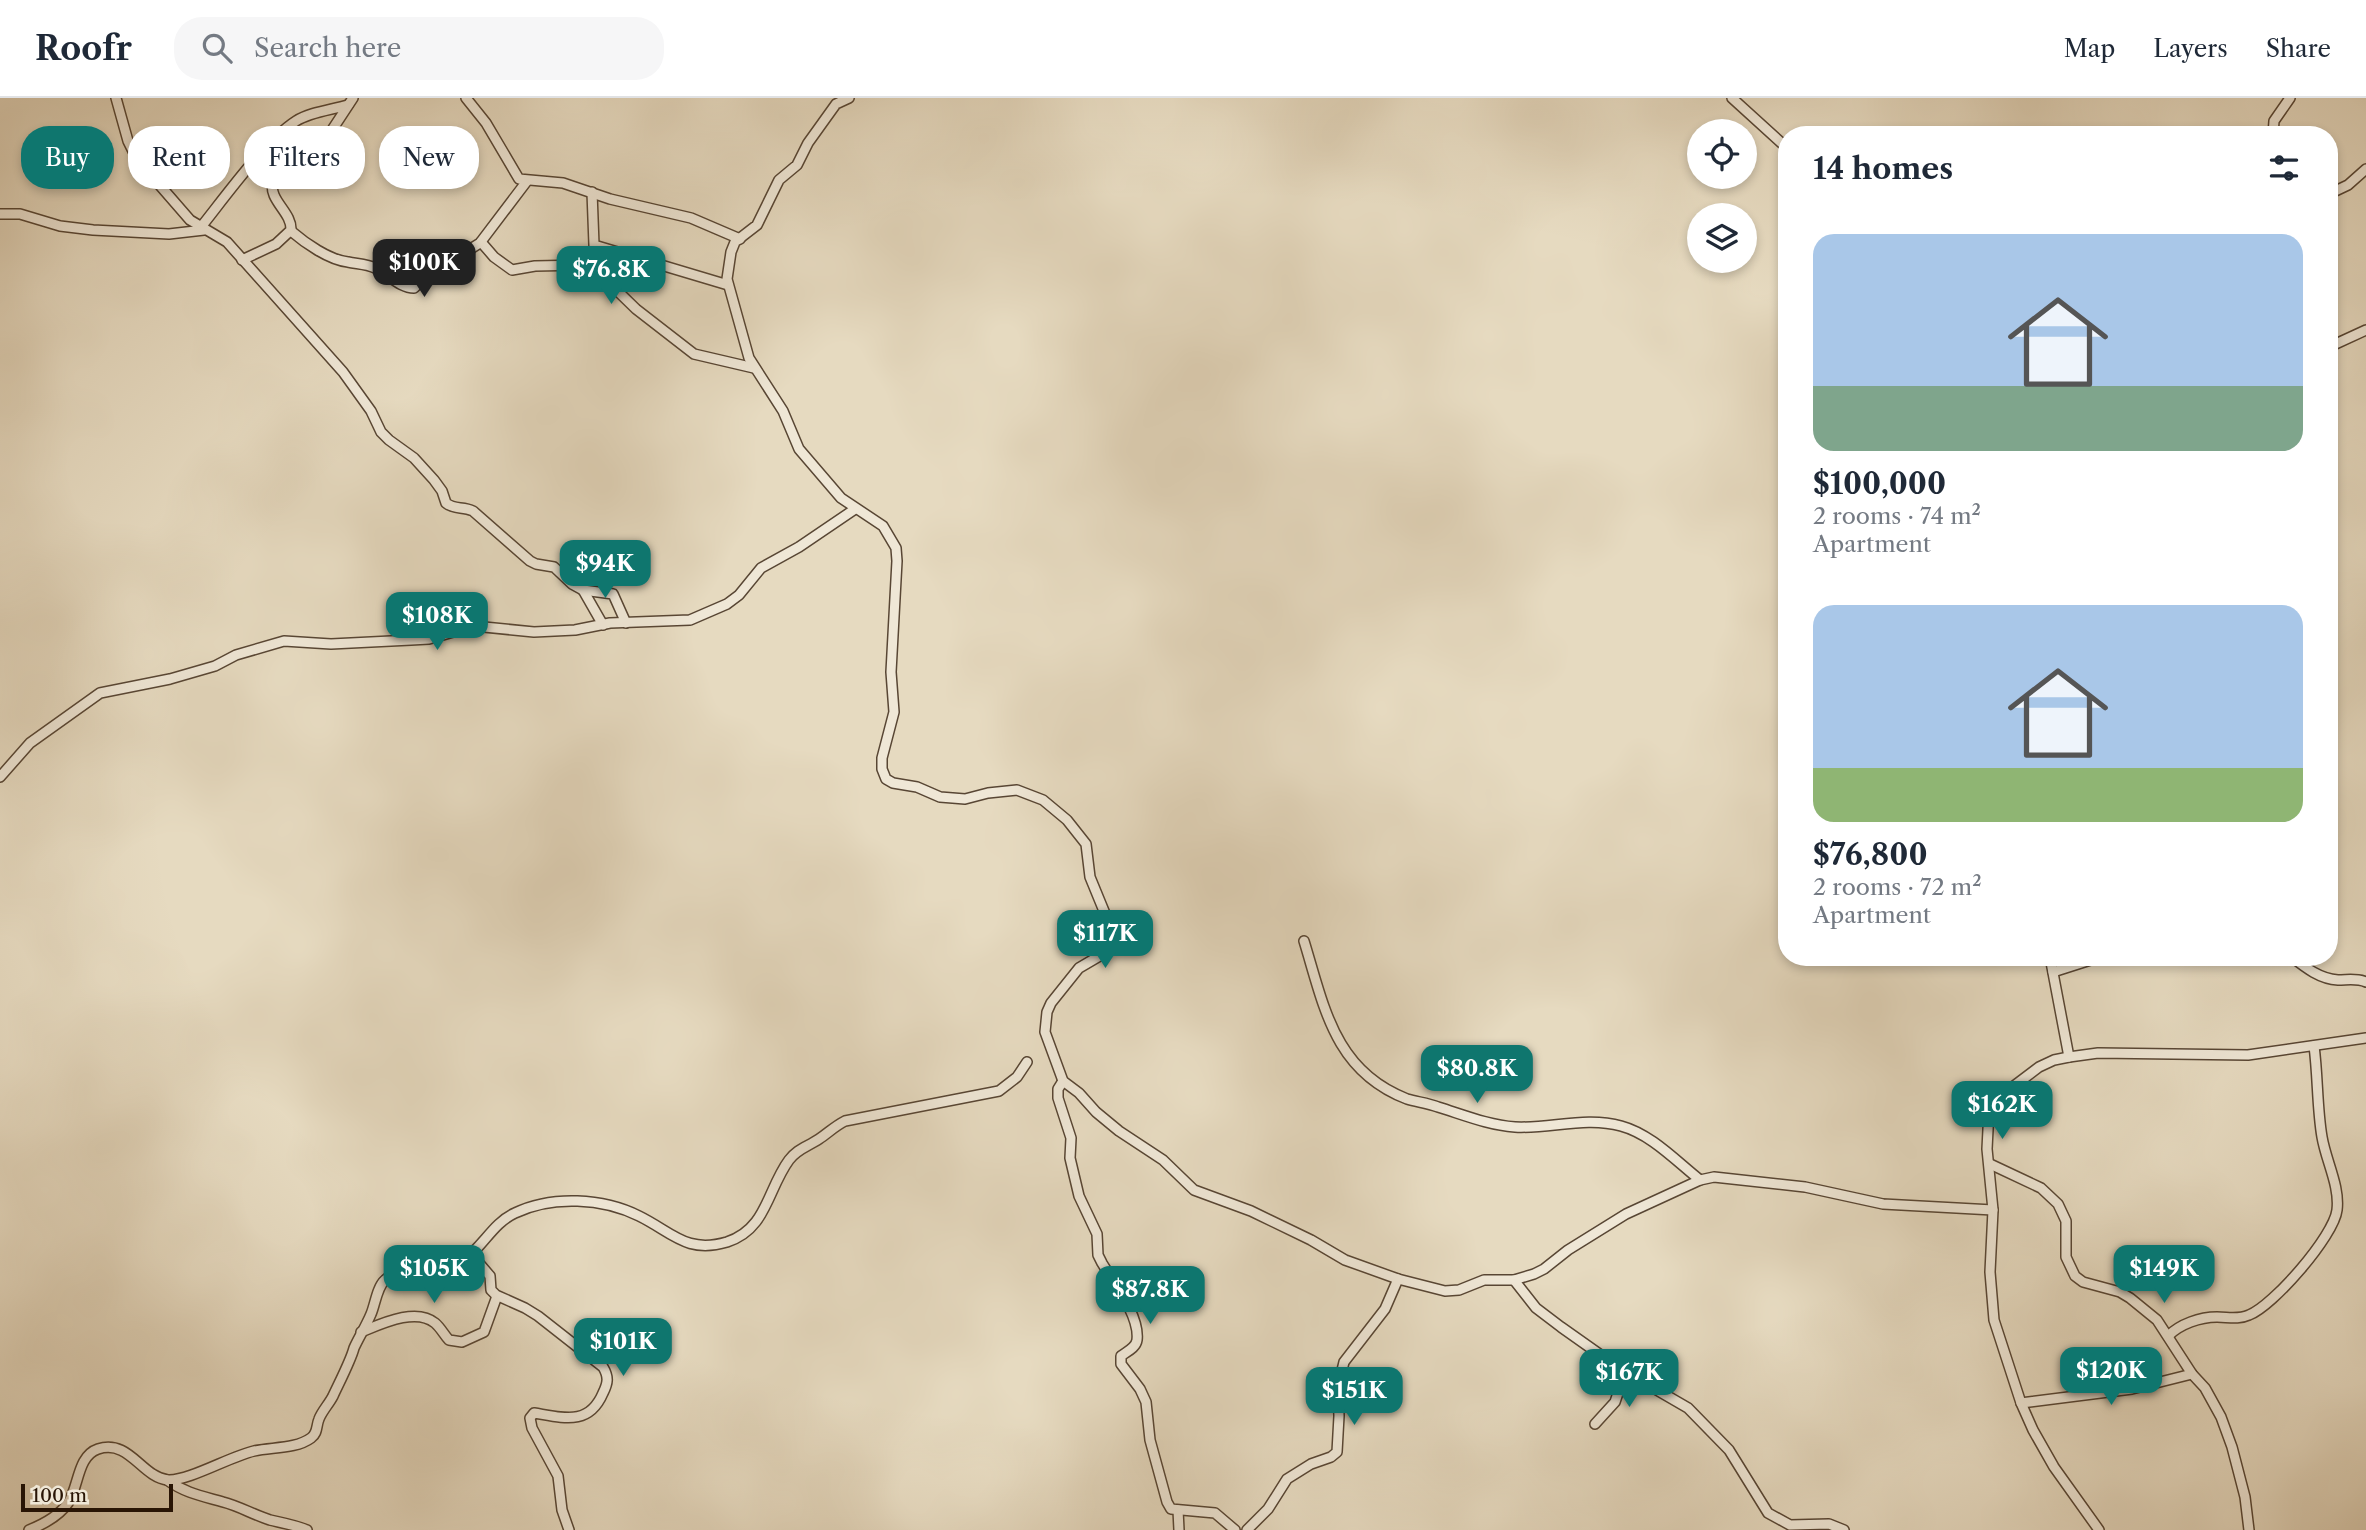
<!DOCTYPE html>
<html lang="en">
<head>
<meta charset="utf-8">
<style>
	:root { --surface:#fff; --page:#f6f6f7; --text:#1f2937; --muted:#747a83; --line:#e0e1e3; --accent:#0f766e }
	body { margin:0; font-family:"Libre Caslon Text",serif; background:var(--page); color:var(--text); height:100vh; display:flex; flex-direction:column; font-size:26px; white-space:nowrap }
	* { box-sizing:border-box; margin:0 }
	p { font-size:23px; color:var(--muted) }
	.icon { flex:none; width:38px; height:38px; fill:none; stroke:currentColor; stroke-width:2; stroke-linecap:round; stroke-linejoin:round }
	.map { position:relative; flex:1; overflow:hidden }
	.details { position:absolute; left:1778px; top:28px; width:560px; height:840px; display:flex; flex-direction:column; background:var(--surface); border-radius:28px; box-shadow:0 4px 10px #0003 }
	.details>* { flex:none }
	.hud { position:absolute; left:21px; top:28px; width:665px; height:63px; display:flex; gap:14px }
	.fabs { position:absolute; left:1687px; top:21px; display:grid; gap:14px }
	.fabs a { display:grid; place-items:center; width:70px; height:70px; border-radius:50%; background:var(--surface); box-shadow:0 4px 10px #0003; font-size:35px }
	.scale { position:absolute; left:21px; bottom:18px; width:152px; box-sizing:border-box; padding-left:7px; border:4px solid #291505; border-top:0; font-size:19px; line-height:24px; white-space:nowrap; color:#291505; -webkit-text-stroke:5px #efe7d6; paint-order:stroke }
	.price { position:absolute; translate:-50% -60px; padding:0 16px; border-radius:14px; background:var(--accent); color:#fff; font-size:23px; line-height:46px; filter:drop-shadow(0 2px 4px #0008) }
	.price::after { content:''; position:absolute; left:50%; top:42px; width:21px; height:16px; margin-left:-10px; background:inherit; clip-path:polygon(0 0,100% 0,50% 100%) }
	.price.on { background:#222; color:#fff }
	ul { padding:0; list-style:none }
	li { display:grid; align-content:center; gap:14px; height:371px; padding:0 35px }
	li span { display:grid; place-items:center; height:217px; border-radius:21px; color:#555 }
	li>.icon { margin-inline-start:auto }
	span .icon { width:126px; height:126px; fill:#fffc; stroke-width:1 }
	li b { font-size:30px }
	h2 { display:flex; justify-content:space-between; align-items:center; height:84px; padding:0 35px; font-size:30px }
	.chip { padding:0 24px; border-radius:28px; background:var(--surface); box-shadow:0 4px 10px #0003; font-size:24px; line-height:63px }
	.chip.on { background:var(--accent); color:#fff }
	header { display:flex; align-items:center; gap:42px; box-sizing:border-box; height:98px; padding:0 35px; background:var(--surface); border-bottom:2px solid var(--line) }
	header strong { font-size:33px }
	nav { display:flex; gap:38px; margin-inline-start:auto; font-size:24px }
	.search { width:490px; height:63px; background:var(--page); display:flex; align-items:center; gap:18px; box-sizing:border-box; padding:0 24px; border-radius:28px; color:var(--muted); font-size:26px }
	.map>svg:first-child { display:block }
</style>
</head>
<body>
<header>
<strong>Roofr</strong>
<div class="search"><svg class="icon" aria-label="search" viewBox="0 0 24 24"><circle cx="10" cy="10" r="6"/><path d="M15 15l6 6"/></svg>Search here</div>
<nav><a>Map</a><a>Layers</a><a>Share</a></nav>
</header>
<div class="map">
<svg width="2366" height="1432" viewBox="0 0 2366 1432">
	<rect width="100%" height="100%" fill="#e6dac0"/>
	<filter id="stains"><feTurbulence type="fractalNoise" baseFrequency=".00286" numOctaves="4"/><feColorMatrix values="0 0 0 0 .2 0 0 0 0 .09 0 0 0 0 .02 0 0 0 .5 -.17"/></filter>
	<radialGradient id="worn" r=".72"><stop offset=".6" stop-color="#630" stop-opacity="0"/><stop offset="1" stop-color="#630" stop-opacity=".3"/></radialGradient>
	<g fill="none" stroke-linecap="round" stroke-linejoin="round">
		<g stroke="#584634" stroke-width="12">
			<g id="street">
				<path d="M116 0 128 43 137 61 190 122 227 144 343 274 371 313 381 334 389 342 414 360 434 382 442 393 446 405C454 412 463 408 473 413L530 463 536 466 554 469 572 486 583 492 613 496 626 525"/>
				<path d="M466 0 486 25 519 81 563 85 610 101 691 120 740 141"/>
				<path d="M849 0 836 6 808 45 797 67 779 82 757 127 735 144 731 154 727 181 749 260 783 313 799 351 841 400 883 428 896 450 897 463 891 574 894 614 882 660V671L886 681 893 685 917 689 940 699 965 701 988 695 1017 692 1043 702 1067 722 1086 746 1090 779 1113 835 1108 853 1079 870 1051 905 1047 914 1045 934 1063 983 1079 995 1096 1014 1119 1033 1163 1062 1194 1092 1251 1113 1311 1142 1345 1162 1398 1181 1445 1193 1459 1192 1484 1182H1514L1534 1176 1544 1171 1568 1152 1626 1116 1700 1082 1714 1079 1805 1089 1883 1106 1993 1112"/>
				<path d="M1732 0 1787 50"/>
				<path d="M2273 37 2274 23 2290 0"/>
				<path d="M592 94 594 147 728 187"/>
				<path d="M2329 96 2348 87 2366 71"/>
				<path d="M0 116H20L60 128 93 132 169 136 204 132"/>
				<path d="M201 129C225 99 265 43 296 23 310 14 331 12 348 7"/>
				<path d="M291 133C305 145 329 162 348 164 358 166 367 166 375 170 388 176 400 190 414 190L424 180 480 145 527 83"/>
				<path d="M481 144 494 159 512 172 535 168 584 167 599 175 636 211 694 256 754 270"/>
				<path d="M242 162 276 146 291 132C292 114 268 102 273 84L330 35 353 0"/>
				<path d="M2329 249 2366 232"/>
				<path d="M583 492 603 527"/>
				<path d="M0 679 30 645 100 595 170 581 215 568 236 557 284 543 331 546 411 542 429 541 474 528 534 534 575 532 610 525 690 522 727 506 739 497 761 470 799 449 855 411"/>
				<path d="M1304 843C1324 908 1334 973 1407 1001 1417 1004 1428 1005 1438 1009 1464 1017 1488 1027 1515 1029 1550 1031 1586 1018 1621 1028 1651 1036 1676 1063 1700 1082"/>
				<path d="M2050 859 2069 959"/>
				<path d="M2292 859C2306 870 2320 881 2338 882 2348 882 2357 880 2366 884"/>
				<path d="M2053 874 2100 859"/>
				<path d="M1063 983 1058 991V1000L1071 1040 1070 1060 1079 1098 1097 1136 1098 1157 1102 1165C1114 1185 1140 1218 1137 1242 1136 1250 1126 1254 1121 1258V1266L1140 1291 1146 1304 1150 1342 1167 1404 1171 1411 1215 1415 1235 1432"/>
				<path d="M1990 1066 2041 1090 2058 1106 2066 1123V1159L2075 1178 2083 1184 2120 1194 2130 1200 2157 1222 2192 1276 2205 1290 2221 1319 2232 1349 2245 1399 2249 1432"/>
				<path d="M472 1157 490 1178 491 1192 496 1197 525 1210 538 1218 603 1269C609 1279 608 1285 603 1295 589 1328 564 1320 534 1315L530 1320 532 1330 558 1378 562 1412 569 1432"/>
				<path d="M1514 1182 1536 1210 1561 1229 1619 1270 1688 1310 1729 1352 1768 1415 1790 1427 1829 1426 1844 1432"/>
				<path d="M361 1234C381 1226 416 1209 435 1225 441 1230 444 1237 449 1242L462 1244 484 1234 497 1198"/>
				<path d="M2168 1238C2180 1226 2200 1219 2217 1219 2228 1219 2238 1222 2249 1217 2273 1208 2334 1138 2337 1112 2340 1088 2326 1063 2322 1039 2317 1010 2318 978 2314 948"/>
				<path d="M2021 1305 2132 1291 2192 1276"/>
				<path d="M1595 1326 1615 1304 1625 1274"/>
				<path d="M167 1382C185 1395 202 1398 223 1404 239 1408 254 1417 270 1422 283 1425 295 1427 307 1432"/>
				<path d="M1178 1412 1179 1432"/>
				<path d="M29 1432C44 1426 59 1418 68 1405 79 1389 77 1358 98 1351 130 1341 141 1379 168 1382 189 1383 231 1358 254 1353 272 1349 296 1351 311 1340 318 1335 316 1328 319 1321 322 1313 329 1306 333 1298 339 1285 351 1262 354 1250 359 1239 366 1228 371 1216 375 1207 377 1189 385 1182 391 1176 405 1171 414 1170 432 1169 443 1174 460 1164 482 1152 491 1126 515 1115 552 1097 603 1100 639 1118 672 1134 686 1156 727 1144 767 1131 767 1092 789 1062 797 1051 807 1049 819 1041 828 1035 835 1028 845 1023L999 993 1017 979 1027 964"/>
				<path d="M1247 1432 1268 1411 1287 1381 1311 1366 1331 1359 1337 1354 1339 1318 1338 1289 1344 1264 1385 1211 1398 1181"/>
				<path d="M2099 1432 2054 1369 2033 1332 2021 1305 1994 1222 1990 1174 1993 1112 1987 1051 1989 1012 1994 1003 2039 969 2054 962 2069 959 2098 955 2248 957 2366 940"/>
			</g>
		</g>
		<use href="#street" stroke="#efe7d6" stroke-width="9"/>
	</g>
	<rect width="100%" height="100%" filter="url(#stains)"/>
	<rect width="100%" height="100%" fill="url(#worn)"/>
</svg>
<div class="fabs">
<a><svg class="icon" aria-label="locate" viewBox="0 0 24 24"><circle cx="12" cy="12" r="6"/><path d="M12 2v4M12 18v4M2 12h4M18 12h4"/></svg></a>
<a><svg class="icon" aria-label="layers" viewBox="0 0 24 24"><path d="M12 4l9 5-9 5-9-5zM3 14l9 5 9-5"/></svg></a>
</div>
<div class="scale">100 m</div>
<b class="price on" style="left:424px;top:201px">$100K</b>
<b class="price" style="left:611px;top:208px">$76.8K</b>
<b class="price" style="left:605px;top:502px">$94K</b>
<b class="price" style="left:437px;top:554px">$108K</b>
<b class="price" style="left:1105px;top:872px">$117K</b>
<b class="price" style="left:1477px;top:1007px">$80.8K</b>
<b class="price" style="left:2002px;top:1043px">$162K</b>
<b class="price" style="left:434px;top:1207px">$105K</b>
<b class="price" style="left:2164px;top:1207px">$149K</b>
<b class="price" style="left:1150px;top:1228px">$87.8K</b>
<b class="price" style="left:623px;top:1280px">$101K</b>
<b class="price" style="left:2111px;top:1309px">$120K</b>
<b class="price" style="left:1629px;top:1311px">$167K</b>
<b class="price" style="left:1354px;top:1329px">$151K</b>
<div class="hud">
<a class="chip on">Buy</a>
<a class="chip">Rent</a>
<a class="chip">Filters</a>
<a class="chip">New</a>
</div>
<section class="details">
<h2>14 homes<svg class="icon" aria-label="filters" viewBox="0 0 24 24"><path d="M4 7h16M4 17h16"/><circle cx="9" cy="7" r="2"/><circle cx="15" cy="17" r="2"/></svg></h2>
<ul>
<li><span style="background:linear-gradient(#a9c7e8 70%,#7fa58c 0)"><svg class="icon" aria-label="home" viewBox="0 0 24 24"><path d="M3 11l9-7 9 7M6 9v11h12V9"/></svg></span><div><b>$100,000</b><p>2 rooms · 74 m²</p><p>Apartment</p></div></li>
<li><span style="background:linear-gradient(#a9c7e8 75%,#8fb573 0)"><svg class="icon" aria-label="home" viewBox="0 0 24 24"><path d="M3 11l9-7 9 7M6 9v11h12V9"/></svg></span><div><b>$76,800</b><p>2 rooms · 72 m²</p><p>Apartment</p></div></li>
</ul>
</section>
</div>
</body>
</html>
